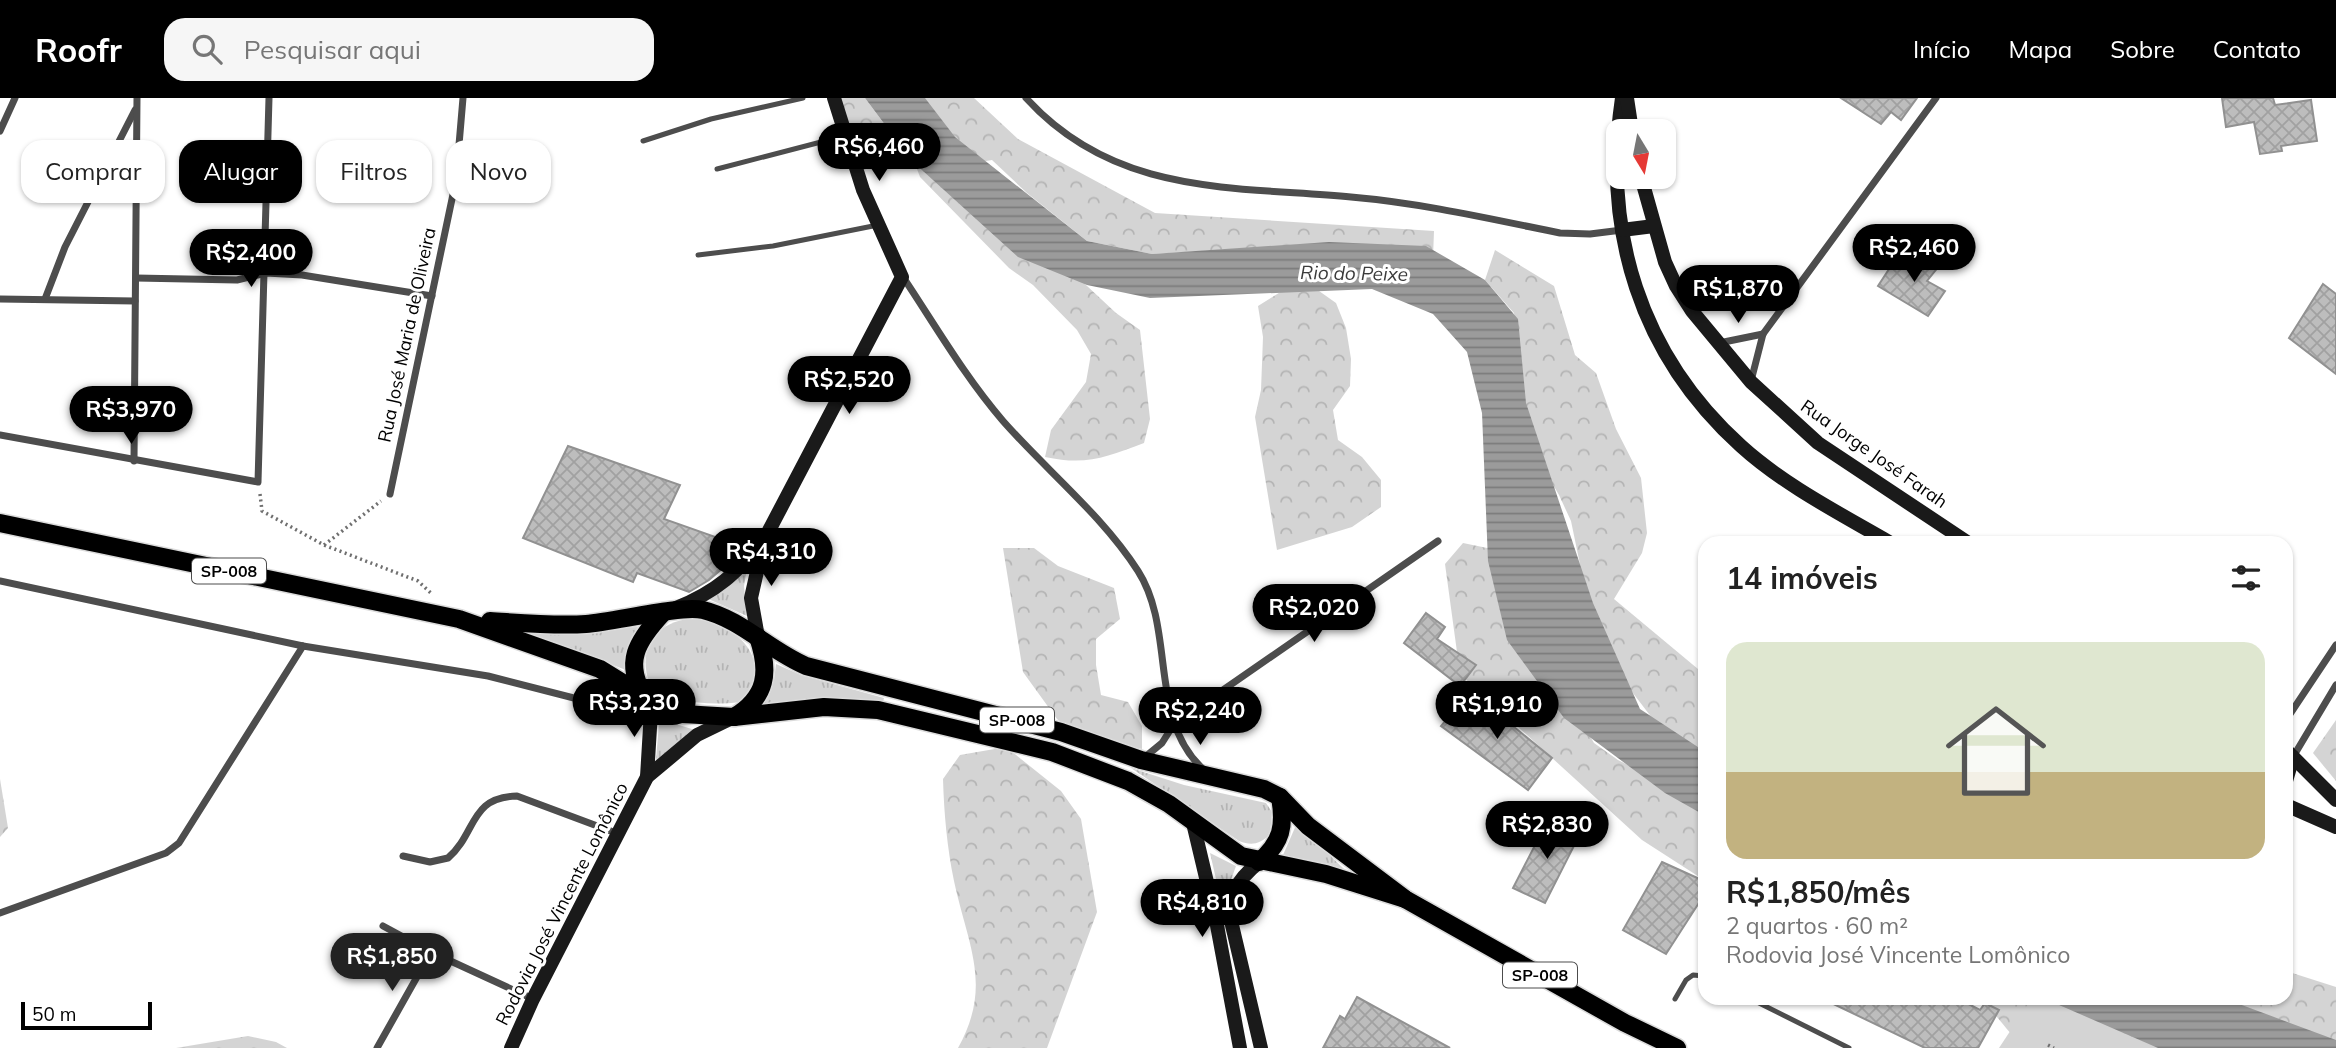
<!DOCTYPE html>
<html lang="pt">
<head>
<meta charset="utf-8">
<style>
	:root { --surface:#fff; --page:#f6f6f6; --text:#222; --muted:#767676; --line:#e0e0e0; --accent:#000 }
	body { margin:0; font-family:Mulish,sans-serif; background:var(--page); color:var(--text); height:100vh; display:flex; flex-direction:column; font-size:26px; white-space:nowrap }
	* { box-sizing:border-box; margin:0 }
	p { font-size:23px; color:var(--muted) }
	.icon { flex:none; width:38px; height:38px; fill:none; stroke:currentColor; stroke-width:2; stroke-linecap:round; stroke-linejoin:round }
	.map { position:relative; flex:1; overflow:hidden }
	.drawer { position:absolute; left:1698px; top:438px; width:595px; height:469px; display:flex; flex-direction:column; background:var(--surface); border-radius:21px; box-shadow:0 2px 5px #0004 }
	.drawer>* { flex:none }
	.guide { position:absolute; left:21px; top:42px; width:665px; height:63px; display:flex; gap:14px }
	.needle { width:46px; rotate:170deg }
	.fabs { position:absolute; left:1606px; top:21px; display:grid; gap:14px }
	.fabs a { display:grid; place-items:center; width:70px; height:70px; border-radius:14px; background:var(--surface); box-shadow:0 2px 5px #0004; font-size:35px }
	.scale { position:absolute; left:21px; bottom:18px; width:131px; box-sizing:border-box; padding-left:7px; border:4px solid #000; border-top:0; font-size:19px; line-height:24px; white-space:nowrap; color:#000; -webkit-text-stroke:5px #fff; paint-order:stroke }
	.price { position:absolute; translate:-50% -60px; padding:0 16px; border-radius:24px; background:var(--accent); color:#fff; font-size:23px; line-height:46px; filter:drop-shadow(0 2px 4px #0008) }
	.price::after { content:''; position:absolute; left:50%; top:42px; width:21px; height:16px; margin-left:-10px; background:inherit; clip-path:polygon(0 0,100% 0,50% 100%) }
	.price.active { background:#222; color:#fff }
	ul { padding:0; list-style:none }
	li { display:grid; align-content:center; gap:14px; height:371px; padding:0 28px }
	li+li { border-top:2px solid var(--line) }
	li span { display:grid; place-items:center; height:217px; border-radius:21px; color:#555 }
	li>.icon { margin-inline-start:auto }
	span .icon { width:126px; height:126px; fill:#fffc; stroke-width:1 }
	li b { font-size:30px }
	h2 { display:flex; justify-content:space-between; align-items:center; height:84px; padding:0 28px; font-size:30px }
	.chip { padding:0 24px; border-radius:21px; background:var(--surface); box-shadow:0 2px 5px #0004; font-size:24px; line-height:63px }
	.chip.active { background:var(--accent); color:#fff }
	header { display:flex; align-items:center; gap:42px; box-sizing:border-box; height:98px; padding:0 35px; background:var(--accent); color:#fff }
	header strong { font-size:33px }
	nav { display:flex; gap:38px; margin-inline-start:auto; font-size:24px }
	.search { width:490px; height:63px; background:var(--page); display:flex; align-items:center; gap:18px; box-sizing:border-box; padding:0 24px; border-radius:21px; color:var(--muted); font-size:26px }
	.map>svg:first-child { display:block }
</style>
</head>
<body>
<header>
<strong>Roofr</strong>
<div class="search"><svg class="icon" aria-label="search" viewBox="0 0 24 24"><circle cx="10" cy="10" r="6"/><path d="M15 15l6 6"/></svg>Pesquisar aqui</div>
<nav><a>Início</a><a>Mapa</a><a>Sobre</a><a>Contato</a></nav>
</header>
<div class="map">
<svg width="2336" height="950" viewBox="0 0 2336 950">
	<defs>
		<pattern id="grass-tufts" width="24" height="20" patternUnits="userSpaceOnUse" patternTransform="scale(1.75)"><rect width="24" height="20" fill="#d4d4d4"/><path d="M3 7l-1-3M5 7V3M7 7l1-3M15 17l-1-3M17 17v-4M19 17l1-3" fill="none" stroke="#b4b4b4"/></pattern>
		<pattern id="forest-crowns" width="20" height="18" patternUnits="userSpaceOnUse" patternTransform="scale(1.75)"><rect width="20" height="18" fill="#d4d4d4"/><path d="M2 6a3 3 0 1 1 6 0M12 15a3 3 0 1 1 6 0" fill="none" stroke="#b4b4b4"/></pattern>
		<pattern id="water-rules" width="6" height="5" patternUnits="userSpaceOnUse" patternTransform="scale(1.75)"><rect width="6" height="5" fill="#9b9b9b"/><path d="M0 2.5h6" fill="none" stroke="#7c7c7c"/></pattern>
		<pattern id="building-cross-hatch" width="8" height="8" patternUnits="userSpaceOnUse" patternTransform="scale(1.75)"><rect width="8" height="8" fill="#bdbdbd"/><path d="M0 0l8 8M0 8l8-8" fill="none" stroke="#a1a1a1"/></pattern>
	</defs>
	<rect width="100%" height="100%" fill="#fff"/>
	<g fill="url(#grass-tufts)">
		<path d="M747 471 744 488 747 518 706 500Z"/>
		<path d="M695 520C738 526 777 564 740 604 707 608 676 605 649 585 637 547 657 523 695 520Z"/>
		<path d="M638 529 631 545 626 572 523 533Z"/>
		<path d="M776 566 801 577 884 600 883 604C841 598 804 602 761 608L774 582Z"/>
		<path d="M666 623 695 632 656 662 659 625Z"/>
		<path d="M1131 670 1184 687 1266 705 1272 714 1270 737C1259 746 1252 748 1239 743Z"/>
		<path d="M1297 725 1345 772 1283 757Z"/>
		<path d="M1210 755 1236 768 1222 807Z"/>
	</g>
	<g fill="url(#forest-crowns)">
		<path d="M839 0H865L903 51 864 72Z"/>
		<path d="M910 0H974L1018 41 1155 115 1434 133 1433 160 1335 145 1152 156 1087 143 1027 95 992 62 974 65Z"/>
		<path d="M911 55 1011 117 1116 215 1140 232 1150 321 1144 345C1106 359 1087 368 1045 359L1051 332 1086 284 1091 256 1077 232 1033 187 1009 170 920 79Z"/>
		<path d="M1495 152 1554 188 1575 257 1596 275 1616 331 1641 380 1647 435 1642 455 1614 501 1704 576V672L1662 633 1626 586 1588 505 1571 423 1559 397 1531 349 1514 215 1485 182Z"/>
		<path d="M1312 188 1336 205 1346 230 1351 261 1350 288 1333 312 1338 342 1362 359 1381 382V409L1352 429 1277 452 1255 319 1261 292 1263 239 1258 208 1282 193Z"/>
		<path d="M1463 445 1492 451 1541 555 1594 645 1618 662 1704 705V782L1642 742 1460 576 1445 466Z"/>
		<path d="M1003 450H1034L1058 468 1114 490 1120 521 1096 541V567L1101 597 1128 604 1142 628V651L1108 644 1082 643 1057 621 1023 574Z"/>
		<path d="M2336 622V683L2313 655Z"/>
		<path d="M1006 649 1061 693 1081 721 1097 814 1047 950H958C993 887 968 848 954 783 947 749 944 715 943 681L960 657Z"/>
		<path d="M0 681 8 730 0 739Z"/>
		<path d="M2286 873 2336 889V950H2025C2007 934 1996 915 1979 900H2286Z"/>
		<path d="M248 938 276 944 287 950H176Z"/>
	</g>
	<path fill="#d4d4d4" d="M2032 900H2043L2158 950H1999Z"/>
	<g fill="url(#water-rules)">
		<path d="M865 0H925L955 39 1087 143 1152 156 1329 144 1426 148 1485 182 1518 221 1526 305 1593 505 1640 611 1704 653V717L1665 695 1564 620 1507 542 1488 463 1482 315 1467 254 1433 216 1372 191 1150 200 1087 187 1018 159 912 63Z"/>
		<path d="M2043 900H2223L2336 942V950H2158Z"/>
	</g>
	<g fill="url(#building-cross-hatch)" stroke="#919191" stroke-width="2">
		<path d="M1841 0H1917L1901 22 1891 14 1881 26Z"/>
		<path d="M2222 0H2273L2275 7 2311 2 2317 43 2281 48 2282 53 2260 56 2254 24 2226 29Z"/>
		<path d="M1919 155 1939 168 1927 183 1945 193 1928 218 1878 188 1895 162 1909 169Z"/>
		<path d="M2323 186 2336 196V276L2289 240Z"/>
		<path d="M568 348 680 387 664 421 741 448 737 458 709 482 689 494 637 475 633 484 523 440Z"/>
		<path d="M1426 515 1445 529 1437 541 1476 567 1460 588 1404 545Z"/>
		<path d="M1470 593 1552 660 1528 692 1441 628Z"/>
		<path d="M1549 720 1580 736 1545 805 1513 790Z"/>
		<path d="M1662 764 1704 783V797L1666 856 1623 832Z"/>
		<path d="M1357 899 1450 950H1323L1340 918 1345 921Z"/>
		<path d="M1821 900H1957L1980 912 1985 905 1999 912 1978 950H1925Z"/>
	</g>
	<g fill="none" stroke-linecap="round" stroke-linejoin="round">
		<g stroke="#dbdbdb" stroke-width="21">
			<g id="primary">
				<path d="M0 425 459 521 600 571 663 610 683 616 734 619 824 609 878 612 1052 654 1128 683 1169 706 1241 758 1326 776 1405 801"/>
				<path d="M490 523C522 525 554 528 586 526 614 524 680 507 703 512 741 521 770 553 806 568L1061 634 1141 662 1264 691 1280 699 1308 728 1405 801 1625 925 1677 950"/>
				<path d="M645 599C623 565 637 543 662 516"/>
				<path d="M734 619C767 599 770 574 758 539"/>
				<path d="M1259 764C1282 744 1285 728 1280 699"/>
			</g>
		</g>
		<g stroke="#6f6f6f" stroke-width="3.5" stroke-dasharray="2 3.5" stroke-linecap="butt">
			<path d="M260 396 262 413 324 447 418 483 433 497"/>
			<path d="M324 447 381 403"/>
			<path d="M2048 947 2054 950"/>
		</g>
		<g stroke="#4d4d4d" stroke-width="5">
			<path d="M643 43 711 21 803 0"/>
			<path d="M717 71 844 38"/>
			<path d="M698 157 773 148 878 127"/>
			<path d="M1749 900 1849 950"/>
			<path d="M1675 901 1686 882 1693 877 1704 878"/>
		</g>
		<g stroke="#4d4d4d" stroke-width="7">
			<path d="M1026 0C1115 98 1231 88 1351 99 1421 105 1491 121 1560 135L1590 136 1622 132"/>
			<path d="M0 33 15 0"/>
			<path d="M903 179C935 227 965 279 1003 323 1047 373 1102 417 1138 473 1176 532 1148 621 1203 671"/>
			<path d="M136 180 237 182 266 175 302 177 432 198"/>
			<path d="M0 201 135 203"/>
			<path d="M45 201 65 149 135 12"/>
			<path d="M1719 245 1763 236"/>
			<path d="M1751 283 1763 236 1936 0"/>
			<path d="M0 337 258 384 269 0"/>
			<path d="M134 363 137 0"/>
			<path d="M390 396 456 82 463 0"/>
			<path d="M0 483 303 548 488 578 609 609 631 607 644 600"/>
			<path d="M2286 622 2336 547"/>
			<path d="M1145 659 1162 645 1174 626 1438 443"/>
			<path d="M2293 659 2336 587"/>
			<path d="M403 758 430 764 448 760C477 735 469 699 517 698L616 735"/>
			<path d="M0 815 166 755 179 745 303 548"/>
			<path d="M383 828 431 854 533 901"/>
			<path d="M377 950 431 854"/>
		</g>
		<g stroke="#1a1a1a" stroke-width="14">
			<path d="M1622 0C1602 133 1640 257 1741 348 1784 387 1839 415 1889 444"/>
			<path d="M1627 0 1632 33"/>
			<path d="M1641 79 1665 164 1676 188 1692 213 1751 284 1818 345 1967 444"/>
			<path d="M1622 132 1654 128"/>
			<path d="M676 510C718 493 735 476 764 442L902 179 863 92 834 0"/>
			<path d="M758 539 751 500 763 447"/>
			<path d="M645 599 651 613 647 679"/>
			<path d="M2286 652 2336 702"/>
			<path d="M2286 683 2293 659"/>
			<path d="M2286 707 2336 729"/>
			<path d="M1193 725 1216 822 1240 950"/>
			<path d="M1259 764C1235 784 1230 795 1232 827L1261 950"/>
			<path d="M511 950 533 901 647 679 697 637 734 619"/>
		</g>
		<use href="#primary" stroke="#000" stroke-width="18"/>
	</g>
	<g text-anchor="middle" stroke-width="6" stroke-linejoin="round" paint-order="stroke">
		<g fill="#fff" stroke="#4c4c4c" stroke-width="2">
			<rect x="192" y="460.5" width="74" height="25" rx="5"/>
			<rect x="980" y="609.5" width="74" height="25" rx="5"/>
			<rect x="1503" y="864.5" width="74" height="25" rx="5"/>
		</g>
		<g font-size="16" font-weight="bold" fill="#000">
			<text x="229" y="479">SP-008</text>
			<text x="1017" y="628">SP-008</text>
			<text x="1540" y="883">SP-008</text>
		</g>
		<g font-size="18" fill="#000" stroke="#fff">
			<text transform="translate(407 237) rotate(-78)" y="6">Rua José Maria de Oliveira</text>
			<text transform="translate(1874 356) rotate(35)" y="6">Rua Jorge José Farah</text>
			<text transform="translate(562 806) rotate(-63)" y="6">Rodovia José Vincente Lomônico</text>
		</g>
		<g font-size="19" font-style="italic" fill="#3c3c3c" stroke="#fff">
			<text transform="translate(1354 175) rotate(1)" y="7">Rio do Peixe</text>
		</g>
	</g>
</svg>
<div class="fabs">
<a><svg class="needle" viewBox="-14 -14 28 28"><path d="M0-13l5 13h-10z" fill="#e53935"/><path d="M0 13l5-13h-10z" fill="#767676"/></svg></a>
</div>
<div class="scale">50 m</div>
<b class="price" style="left:879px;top:85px">R$6,460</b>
<b class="price" style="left:1914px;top:186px">R$2,460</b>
<b class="price" style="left:251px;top:191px">R$2,400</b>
<b class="price" style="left:1738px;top:227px">R$1,870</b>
<b class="price" style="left:849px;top:318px">R$2,520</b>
<b class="price" style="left:131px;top:348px">R$3,970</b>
<b class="price" style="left:771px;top:490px">R$4,310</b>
<b class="price" style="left:1314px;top:546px">R$2,020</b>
<b class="price" style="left:634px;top:641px">R$3,230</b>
<b class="price" style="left:1497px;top:643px">R$1,910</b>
<b class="price" style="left:1200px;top:649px">R$2,240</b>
<b class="price" style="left:1547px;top:763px">R$2,830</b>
<b class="price" style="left:1202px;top:841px">R$4,810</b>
<b class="price active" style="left:392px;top:895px">R$1,850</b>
<div class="guide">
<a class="chip">Comprar</a>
<a class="chip active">Alugar</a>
<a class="chip">Filtros</a>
<a class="chip">Novo</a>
</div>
<section class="drawer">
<h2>14 imóveis<svg class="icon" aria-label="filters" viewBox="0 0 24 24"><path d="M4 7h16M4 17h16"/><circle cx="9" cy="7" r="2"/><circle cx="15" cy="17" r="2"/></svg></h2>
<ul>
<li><span style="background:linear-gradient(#dfe7d0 60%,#c2b280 0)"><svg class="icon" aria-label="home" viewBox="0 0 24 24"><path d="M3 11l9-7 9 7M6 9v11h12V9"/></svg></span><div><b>R$1,850/mês</b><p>2 quartos · 60 m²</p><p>Rodovia José Vincente Lomônico</p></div></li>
</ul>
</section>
</div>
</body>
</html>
